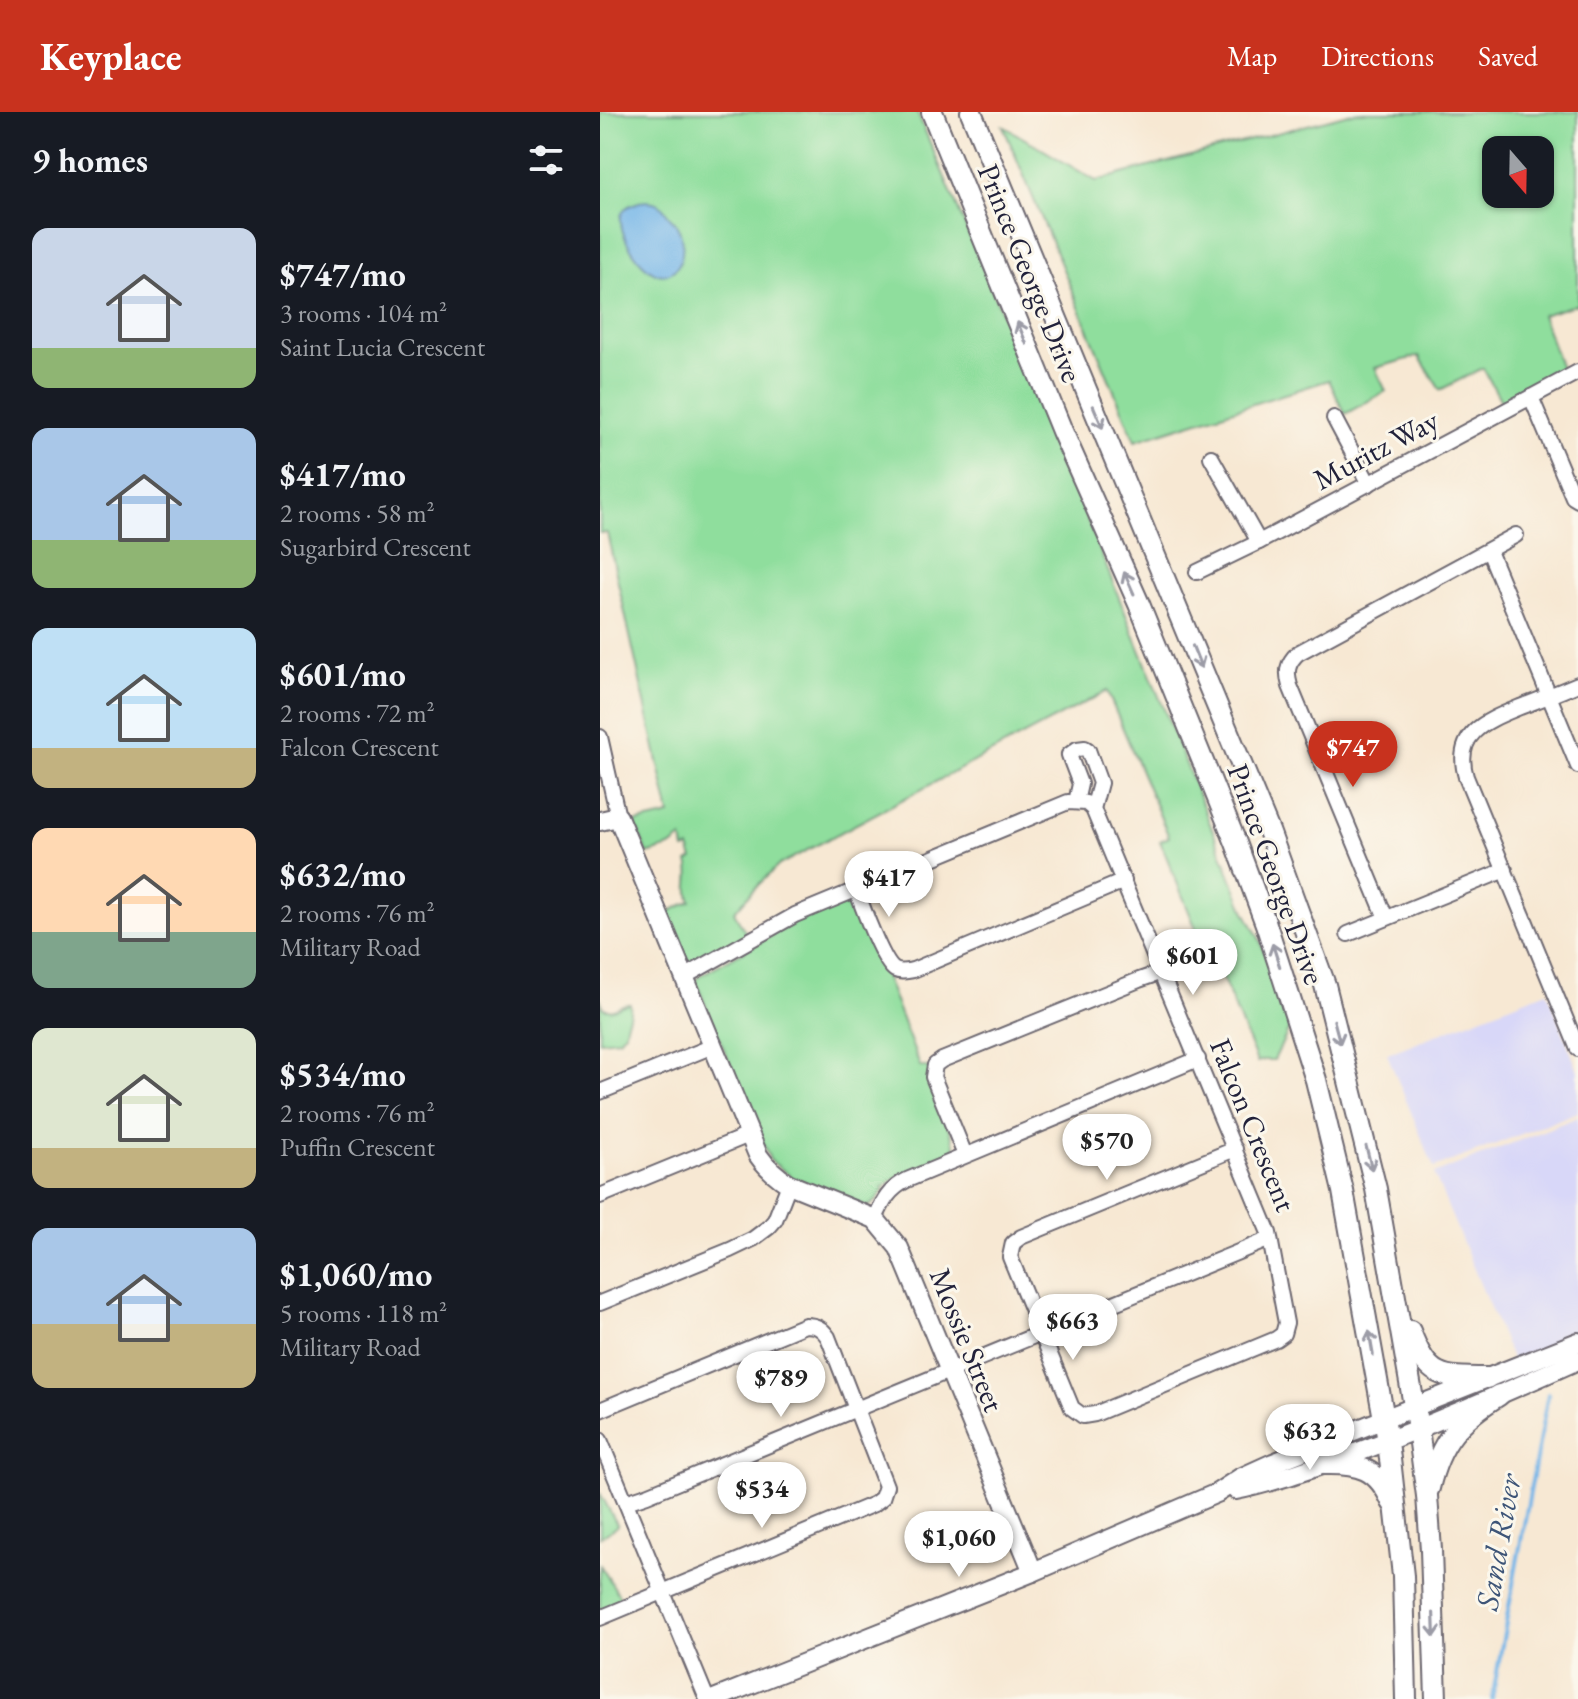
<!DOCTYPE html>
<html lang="en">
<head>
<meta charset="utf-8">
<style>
	:root { --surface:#171b24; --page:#20242c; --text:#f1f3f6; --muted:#9ea1a6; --accent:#c8321e }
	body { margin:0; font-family:"EB Garamond",serif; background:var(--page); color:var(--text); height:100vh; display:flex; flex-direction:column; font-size:30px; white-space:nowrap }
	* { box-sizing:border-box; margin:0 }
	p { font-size:26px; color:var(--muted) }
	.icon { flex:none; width:44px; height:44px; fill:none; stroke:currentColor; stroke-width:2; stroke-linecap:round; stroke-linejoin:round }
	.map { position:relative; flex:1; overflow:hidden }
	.drawer { display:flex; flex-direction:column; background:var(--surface); width:600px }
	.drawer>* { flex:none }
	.needle { width:52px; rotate:160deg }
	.tools { position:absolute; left:882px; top:24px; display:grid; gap:16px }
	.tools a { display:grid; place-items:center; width:72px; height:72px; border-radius:16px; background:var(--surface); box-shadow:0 2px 6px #0004; font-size:40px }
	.price { position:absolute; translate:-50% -68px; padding:0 18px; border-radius:28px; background:#fff; color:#222; font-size:26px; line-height:52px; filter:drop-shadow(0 2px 4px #0008) }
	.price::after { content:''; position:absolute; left:50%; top:48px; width:24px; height:18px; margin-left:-12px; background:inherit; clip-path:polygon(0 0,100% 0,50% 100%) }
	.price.current { background:var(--accent); color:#fff }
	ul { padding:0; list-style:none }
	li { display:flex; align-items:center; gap:24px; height:200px; padding:0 32px }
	li span { display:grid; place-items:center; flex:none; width:224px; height:160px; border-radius:16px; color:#555 }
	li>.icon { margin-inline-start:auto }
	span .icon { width:96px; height:96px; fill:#fffc; stroke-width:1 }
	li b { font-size:34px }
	h2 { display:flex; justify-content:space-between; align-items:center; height:96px; padding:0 32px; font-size:34px }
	header { display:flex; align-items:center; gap:48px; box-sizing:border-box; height:112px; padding:0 40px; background:var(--accent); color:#fff }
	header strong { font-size:38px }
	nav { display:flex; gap:44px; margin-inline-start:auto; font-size:28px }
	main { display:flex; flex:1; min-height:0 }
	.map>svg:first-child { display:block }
</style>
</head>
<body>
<header>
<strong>Keyplace</strong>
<nav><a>Map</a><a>Directions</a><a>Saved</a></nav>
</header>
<main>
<section class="drawer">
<h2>9 homes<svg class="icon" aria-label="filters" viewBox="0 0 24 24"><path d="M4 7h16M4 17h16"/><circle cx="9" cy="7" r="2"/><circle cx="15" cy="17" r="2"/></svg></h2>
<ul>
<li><span style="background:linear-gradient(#c9d6e8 75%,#8fb573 0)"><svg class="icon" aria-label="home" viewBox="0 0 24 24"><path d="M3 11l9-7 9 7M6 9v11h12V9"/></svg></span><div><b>$747/mo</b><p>3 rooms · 104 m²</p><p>Saint Lucia Crescent</p></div></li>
<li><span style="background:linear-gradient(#a9c7e8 70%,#8fb573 0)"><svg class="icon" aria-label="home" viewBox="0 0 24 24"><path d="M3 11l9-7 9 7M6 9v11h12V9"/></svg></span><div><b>$417/mo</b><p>2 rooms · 58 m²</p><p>Sugarbird Crescent</p></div></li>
<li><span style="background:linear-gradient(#bfe0f5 75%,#c2b280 0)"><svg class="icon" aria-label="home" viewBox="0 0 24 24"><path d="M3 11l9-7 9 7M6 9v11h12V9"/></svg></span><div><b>$601/mo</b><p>2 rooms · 72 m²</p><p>Falcon Crescent</p></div></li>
<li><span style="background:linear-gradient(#ffd9b3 65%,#7fa58c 0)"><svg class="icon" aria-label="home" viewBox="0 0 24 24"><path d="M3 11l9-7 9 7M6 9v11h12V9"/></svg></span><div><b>$632/mo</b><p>2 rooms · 76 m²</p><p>Military Road</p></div></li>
<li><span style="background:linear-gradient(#dfe7d0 75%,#c2b280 0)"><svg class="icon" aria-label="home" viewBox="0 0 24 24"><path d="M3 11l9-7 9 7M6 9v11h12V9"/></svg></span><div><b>$534/mo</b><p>2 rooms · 76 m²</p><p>Puffin Crescent</p></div></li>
<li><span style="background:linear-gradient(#a9c7e8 60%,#c2b280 0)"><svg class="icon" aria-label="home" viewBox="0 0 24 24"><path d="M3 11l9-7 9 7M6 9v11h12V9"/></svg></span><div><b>$1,060/mo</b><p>5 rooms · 118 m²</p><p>Military Road</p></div></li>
</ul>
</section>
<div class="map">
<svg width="978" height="1587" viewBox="0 0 978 1587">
	<rect width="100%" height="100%" fill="#fbf7ec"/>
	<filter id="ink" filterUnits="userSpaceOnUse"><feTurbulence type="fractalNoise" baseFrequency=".0125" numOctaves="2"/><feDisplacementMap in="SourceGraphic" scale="16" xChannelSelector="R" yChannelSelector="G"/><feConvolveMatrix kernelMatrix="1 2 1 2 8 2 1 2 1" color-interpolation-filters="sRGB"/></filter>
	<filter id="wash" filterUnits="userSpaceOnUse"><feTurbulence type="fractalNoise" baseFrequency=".006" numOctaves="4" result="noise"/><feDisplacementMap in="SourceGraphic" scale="32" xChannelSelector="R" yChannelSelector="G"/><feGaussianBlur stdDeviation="1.8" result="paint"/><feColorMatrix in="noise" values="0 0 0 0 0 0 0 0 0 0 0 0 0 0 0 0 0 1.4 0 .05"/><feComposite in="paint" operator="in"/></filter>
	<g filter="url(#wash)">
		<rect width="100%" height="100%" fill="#f7e8d3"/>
		<g fill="#d8d7f8">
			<path d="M947 879 978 959V1000L834 1056 787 942Z"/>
			<path d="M978 1005V1230L915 1255 834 1062Z"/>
		</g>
		<g fill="#8fde9d" stroke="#58806c" stroke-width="2" fill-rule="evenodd">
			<path d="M0 0H317C430 265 539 532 645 800L660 828 690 915 674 948H664L657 950 616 850 621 848 612 827 611 825 601 829 560 729 569 725 507 579 179 753 155 776 134 800 147 823 96 852 88 850 84 847 66 801 91 789C85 777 93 764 88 750L93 747 89 736 84 738 82 726 70 735 47 742 35 711 70 703 7 421H0Z"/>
			<path d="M756 0H978V192L942 203 962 259 902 291 883 256 840 278 819 244 775 256 786 279 745 302 729 268 535 329 403 14 496 69ZM896 38H940V82H896Z"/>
			<path d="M248 788 254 790 259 796 320 954 330 956 355 1035C346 1053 310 1058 293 1068 280 1075 281 1091 266 1095L192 1065 170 1048 96 870 99 864 203 806Z"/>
			<path d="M0 886 3 896C17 901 19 891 30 892 32 904 25 909 25 920L19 927 0 929Z"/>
			<path d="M0 1381 18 1414 0 1425Z"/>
			<path d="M0 1453 24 1491 0 1500Z"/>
		</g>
		<path fill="#73b5e8" stroke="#4a6c92" stroke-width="2" d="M39 90C45 89 51 89 57 91 63 94 65 99 69 104 73 109 74 108 77 114 85 128 86 156 67 162 46 169 12 117 23 99 26 94 33 92 39 90Z"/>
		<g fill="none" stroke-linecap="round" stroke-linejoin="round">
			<path stroke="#73b5e8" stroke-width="4" d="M892 1587 948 1282"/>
		</g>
	</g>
	<g filter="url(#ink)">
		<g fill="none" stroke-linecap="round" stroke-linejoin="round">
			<g stroke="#6d6770" stroke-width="18">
				<g id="street">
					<path d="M931 285 973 385 978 388"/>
					<path d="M734 306 769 372"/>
					<path d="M611 345 659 430"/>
					<path d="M889 439 978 654"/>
					<path d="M597 460 659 430 978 260"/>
					<path d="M978 572C959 580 939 588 920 595 886 609 853 621 866 665L978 937"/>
					<path d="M0 625 18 705"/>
					<path d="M476 690 480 672 469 643 477 637 485 636 488 638 500 671 493 697"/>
					<path d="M256 777C261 791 283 852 295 858 301 861 307 859 313 858L524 769"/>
					<path d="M786 806 690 574C686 560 687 551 698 541L916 423"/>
					<path d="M748 822 905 758"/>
					<path d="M84 865 195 803 468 690 486 691 493 697 669 1121 686 1211 683 1222 676 1227 495 1302 483 1304 472 1296 410 1145 413 1131 421 1125 635 1037"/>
					<path d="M0 980 113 934"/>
					<path d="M365 1043 333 965 335 953 342 948 539 868 562 860"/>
					<path d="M0 1084 149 1023"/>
					<path d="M275 1107C283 1089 289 1077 307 1068L598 947"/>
					<path d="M0 1191 130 1138 153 1127 169 1115 175 1108 189 1072"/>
					<path d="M0 1298 205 1213C216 1213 222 1216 228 1225L286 1374 282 1386 274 1392 0 1506"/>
					<path d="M0 1328 107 1587"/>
					<path d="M26 1390 47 1383 670 1127"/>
				</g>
			</g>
			<g stroke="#6d6770" stroke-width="22">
				<g id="secondary">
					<path d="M0 709 18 705 158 1043C167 1056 176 1064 189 1072L275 1107 299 1136 433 1460"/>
					<path d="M636 1378C675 1370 715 1355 753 1342 829 1314 904 1281 978 1248"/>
					<path d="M114 1587 433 1460 617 1381 640 1366 673 1351 978 1230"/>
				</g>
			</g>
			<g stroke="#6d6770" stroke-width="24">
				<g id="primary">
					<path d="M332 0 462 319 539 492 636 731 666 812 716 968 743 1079 788 1329 803 1464 806 1587"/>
					<path d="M371 0 669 719 725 873 776 1077 818 1316 827 1384 831 1438 836 1587"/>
					<path d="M810 1219C828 1266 840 1266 887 1266"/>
					<path d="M724 1352C758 1351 778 1356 792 1390"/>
					<path d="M829 1376C840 1329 859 1308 899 1283"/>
				</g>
			</g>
			<use href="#street" stroke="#fff" stroke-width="14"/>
			<use href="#secondary" stroke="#fff" stroke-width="18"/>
			<use href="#primary" stroke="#fff" stroke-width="20"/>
		</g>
		<defs><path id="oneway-shaft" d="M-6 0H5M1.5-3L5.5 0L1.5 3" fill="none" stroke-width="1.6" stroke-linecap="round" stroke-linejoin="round" transform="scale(2)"/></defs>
		<g stroke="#9c9ca7">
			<use href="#oneway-shaft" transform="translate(422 221) rotate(-112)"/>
			<use href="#oneway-shaft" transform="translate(498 305) rotate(67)"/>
			<use href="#oneway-shaft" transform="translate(529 471) rotate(-114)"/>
			<use href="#oneway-shaft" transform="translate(597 545) rotate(68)"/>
			<use href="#oneway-shaft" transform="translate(676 843) rotate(-108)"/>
			<use href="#oneway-shaft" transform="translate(737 920) rotate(75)"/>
			<use href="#oneway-shaft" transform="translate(769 1046) rotate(76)"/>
			<use href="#oneway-shaft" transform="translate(771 1231) rotate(-100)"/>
			<use href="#oneway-shaft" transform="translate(834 1513) rotate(88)"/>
		</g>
	</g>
	<g text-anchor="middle" stroke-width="6" stroke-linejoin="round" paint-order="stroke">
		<g font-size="30" fill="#22223b" stroke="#fbf7ec">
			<text transform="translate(430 161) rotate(68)" y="10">Prince George Drive</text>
			<text transform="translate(776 338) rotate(-28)" y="10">Muritz Way</text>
			<text transform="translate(676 762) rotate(70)" y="10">Prince George Drive</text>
			<text transform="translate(653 1013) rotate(68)" y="10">Falcon Crescent</text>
			<text transform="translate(367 1228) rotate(68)" y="10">Mossie Street</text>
		</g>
		<g font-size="32" font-style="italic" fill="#3e5578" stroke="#fbf7ec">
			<text transform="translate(898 1430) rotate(-80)" y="11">Sand River</text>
		</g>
	</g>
</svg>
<div class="tools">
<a><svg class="needle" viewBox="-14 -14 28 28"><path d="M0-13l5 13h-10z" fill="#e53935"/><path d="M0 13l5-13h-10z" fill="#9ea1a6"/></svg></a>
</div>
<b class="price current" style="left:753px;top:677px">$747</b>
<b class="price" style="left:289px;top:807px">$417</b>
<b class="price" style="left:593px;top:885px">$601</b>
<b class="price" style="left:507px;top:1070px">$570</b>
<b class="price" style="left:473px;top:1250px">$663</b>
<b class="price" style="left:181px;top:1307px">$789</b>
<b class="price" style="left:710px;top:1360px">$632</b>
<b class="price" style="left:162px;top:1418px">$534</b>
<b class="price" style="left:359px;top:1467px">$1,060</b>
</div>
</main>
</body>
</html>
